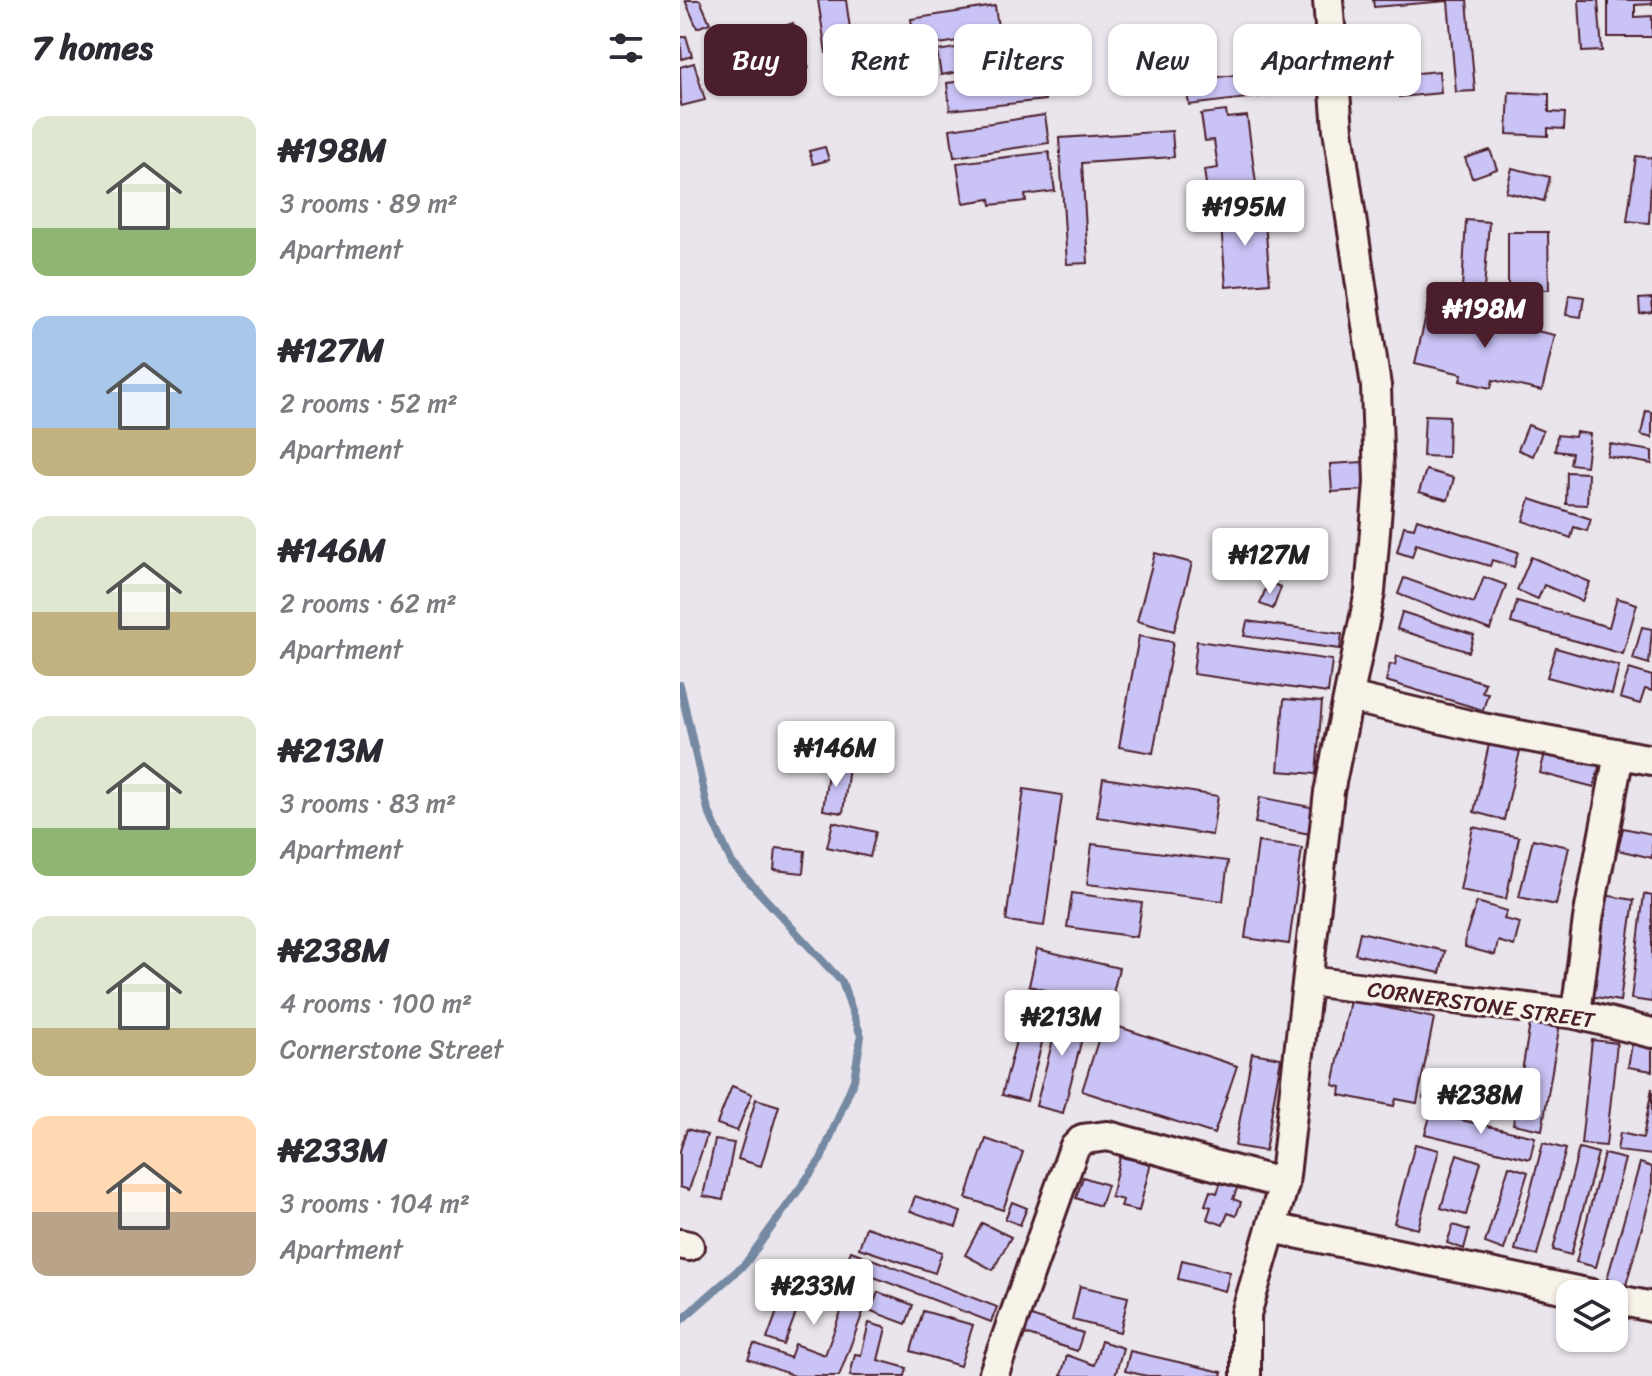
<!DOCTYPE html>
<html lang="en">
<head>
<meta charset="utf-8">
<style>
	:root { --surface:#fff; --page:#f2f2f3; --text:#2b2b33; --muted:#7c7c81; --accent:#4a1f2b }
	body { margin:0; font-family:Sriracha,sans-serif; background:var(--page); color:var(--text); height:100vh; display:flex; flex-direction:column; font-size:30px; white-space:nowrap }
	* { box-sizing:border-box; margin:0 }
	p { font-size:26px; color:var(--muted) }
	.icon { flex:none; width:44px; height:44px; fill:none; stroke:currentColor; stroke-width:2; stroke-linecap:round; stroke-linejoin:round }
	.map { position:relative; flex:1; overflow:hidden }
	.details { display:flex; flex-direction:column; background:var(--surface); width:680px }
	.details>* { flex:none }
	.banner { position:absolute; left:24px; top:24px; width:760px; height:72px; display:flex; gap:16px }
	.fabs { position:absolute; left:876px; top:1280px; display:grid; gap:16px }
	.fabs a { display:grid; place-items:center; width:72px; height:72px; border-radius:16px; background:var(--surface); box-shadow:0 2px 6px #0004; font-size:40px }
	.price { position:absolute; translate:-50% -68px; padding:0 18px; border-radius:8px; background:#fff; color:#222; font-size:26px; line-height:52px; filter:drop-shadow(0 2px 4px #0008) }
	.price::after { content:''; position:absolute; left:50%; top:48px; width:24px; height:18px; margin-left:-12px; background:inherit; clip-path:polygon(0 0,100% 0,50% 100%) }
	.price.selected { background:var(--accent); color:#fff }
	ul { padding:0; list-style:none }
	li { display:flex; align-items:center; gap:24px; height:200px; padding:0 32px }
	li span { display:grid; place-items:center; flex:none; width:224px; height:160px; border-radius:16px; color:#555 }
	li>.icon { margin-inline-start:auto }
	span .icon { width:96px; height:96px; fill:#fffc; stroke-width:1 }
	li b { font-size:34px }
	h2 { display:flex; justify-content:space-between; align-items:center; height:96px; padding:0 32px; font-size:34px }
	.tag { padding:0 28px; border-radius:16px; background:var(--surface); box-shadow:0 2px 6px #0004; font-size:28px; line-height:72px }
	.tag.selected { background:var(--accent); color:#fff }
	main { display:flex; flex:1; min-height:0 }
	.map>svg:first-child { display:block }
</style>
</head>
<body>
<main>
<section class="details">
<h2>7 homes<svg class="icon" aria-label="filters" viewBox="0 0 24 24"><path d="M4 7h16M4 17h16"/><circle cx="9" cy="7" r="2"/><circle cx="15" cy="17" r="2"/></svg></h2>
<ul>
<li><span style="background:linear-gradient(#dfe7d0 70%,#8fb573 0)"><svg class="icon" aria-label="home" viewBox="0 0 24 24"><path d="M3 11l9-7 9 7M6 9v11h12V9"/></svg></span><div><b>₦198M</b><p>3 rooms · 89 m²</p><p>Apartment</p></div></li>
<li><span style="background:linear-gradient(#a9c7e8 70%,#c2b280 0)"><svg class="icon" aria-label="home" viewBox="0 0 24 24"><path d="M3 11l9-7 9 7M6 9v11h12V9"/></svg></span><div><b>₦127M</b><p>2 rooms · 52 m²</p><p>Apartment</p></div></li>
<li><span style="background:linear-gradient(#dfe7d0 60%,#c2b280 0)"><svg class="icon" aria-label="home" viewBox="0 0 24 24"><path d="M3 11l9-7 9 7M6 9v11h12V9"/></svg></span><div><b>₦146M</b><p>2 rooms · 62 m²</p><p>Apartment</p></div></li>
<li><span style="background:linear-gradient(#dfe7d0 70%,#8fb573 0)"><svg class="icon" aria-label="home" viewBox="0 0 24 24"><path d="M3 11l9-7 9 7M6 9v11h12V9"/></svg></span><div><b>₦213M</b><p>3 rooms · 83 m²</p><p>Apartment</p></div></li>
<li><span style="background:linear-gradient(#dfe7d0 70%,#c2b280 0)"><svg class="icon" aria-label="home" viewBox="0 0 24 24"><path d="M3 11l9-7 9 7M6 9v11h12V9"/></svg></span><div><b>₦238M</b><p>4 rooms · 100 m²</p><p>Cornerstone Street</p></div></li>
<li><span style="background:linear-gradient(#ffd9b3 60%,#b9a48a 0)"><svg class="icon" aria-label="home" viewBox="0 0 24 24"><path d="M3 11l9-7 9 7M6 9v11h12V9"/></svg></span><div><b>₦233M</b><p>3 rooms · 104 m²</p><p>Apartment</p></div></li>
</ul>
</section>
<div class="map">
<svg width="972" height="1376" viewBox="0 0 972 1376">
	<rect width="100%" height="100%" fill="#eae5ec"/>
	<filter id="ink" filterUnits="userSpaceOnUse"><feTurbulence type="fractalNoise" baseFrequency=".0125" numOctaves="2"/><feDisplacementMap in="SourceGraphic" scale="16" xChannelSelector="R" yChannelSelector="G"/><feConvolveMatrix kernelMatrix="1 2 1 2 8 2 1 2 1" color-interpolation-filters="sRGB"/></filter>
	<g filter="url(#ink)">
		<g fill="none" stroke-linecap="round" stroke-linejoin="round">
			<path stroke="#7489a2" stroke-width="8" d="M0 685 28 810 52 863 162 982 181 1036 174 1080 141 1159 65 1264 0 1321"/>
		</g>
		<g fill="#cac4f6" stroke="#4a1f2b" stroke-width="2">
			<path d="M5 0H20L30 23 17 28Z"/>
			<path d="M138 0H166L173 50 146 53Z"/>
			<path d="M693 0H787L795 91 776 92 768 1 694 7Z"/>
			<path d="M899 0H918L922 51 902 52Z"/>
			<path d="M928 0H972V4L955 5V17L972 16V37H928Z"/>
			<path d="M315 6 319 34 236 48 231 19Z"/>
			<path d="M113 23 129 68 95 80 78 35Z"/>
			<path d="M356 35 360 57 261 75 257 51Z"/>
			<path d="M6 36 12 56 2 59 0 38Z"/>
			<path d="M14 63 25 100 1 106 0 67Z"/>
			<path d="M631 66 634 90 509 105 505 81Z"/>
			<path d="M759 71 761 93 719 97 717 75Z"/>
			<path d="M362 72 365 100 270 110 267 83Z"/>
			<path d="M829 92 869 94V112L885 113 884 129 868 128V136L827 134Z"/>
			<path d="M546 111 547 118 567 116 577 191 528 198 524 170 538 168 534 140 525 141 521 114Z"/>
			<path d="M365 115 369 143 274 157 270 129Z"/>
			<path d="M492 131 494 157 402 163 408 263 387 264 379 138Z"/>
			<path d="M145 147 149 160 133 164 129 151Z"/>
			<path d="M810 150 817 169 792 178 785 158Z"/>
			<path d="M369 152 375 191 345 195 346 201 311 205 310 199 283 203 277 163Z"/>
			<path d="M956 156 972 158 969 223 947 221Z"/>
			<path d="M832 168 870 177 864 201 826 192Z"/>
			<path d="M584 209 590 283 546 287 540 212Z"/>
			<path d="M786 220 809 222 804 290 782 288Z"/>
			<path d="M828 232H868L869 290H828Z"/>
			<path d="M889 295 904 297 901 317 886 315Z"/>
			<path d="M972 298V312L960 314 959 299Z"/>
			<path d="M748 307 875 335 862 391 813 380 811 388 780 381 782 374 735 363Z"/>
			<path d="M966 411 972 412V438L961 435Z"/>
			<path d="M745 415 769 416 768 457 743 456Z"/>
			<path d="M848 425 863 431 853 456 838 450Z"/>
			<path d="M896 432 910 434 906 466 890 464 892 453 875 451 877 435 895 437Z"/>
			<path d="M930 444 972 451V464L927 456Z"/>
			<path d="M683 462 686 490 652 492 650 464Z"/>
			<path d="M746 470 774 478 768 500 739 492Z"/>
			<path d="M887 472 908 473 907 505 886 504Z"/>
			<path d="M850 499 911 519 907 531 894 527 891 538 843 521Z"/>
			<path d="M737 519 838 552 834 567 812 560 810 566 736 544 732 557 717 552 724 526 734 528Z"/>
			<path d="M475 553 512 563 494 631 457 621Z"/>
			<path d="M851 557 910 582 902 601 864 585 858 599 837 590Z"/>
			<path d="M804 577 826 585 810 630 718 594 724 578 794 603Z"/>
			<path d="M588 582 601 587 593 609 580 604Z"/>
			<path d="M937 598 957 604 943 654 831 623 837 601 929 627Z"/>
			<path d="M722 612 794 635 789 652 717 629Z"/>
			<path d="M567 621 662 634 660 649 564 636Z"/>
			<path d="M962 627 972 629 969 664 953 659Z"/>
			<path d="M459 636 493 642 473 753 439 747Z"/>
			<path d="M517 641 652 660 648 693 513 674Z"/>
			<path d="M876 648 939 666 932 694 867 677Z"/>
			<path d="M717 656 805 683 802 692 808 693 803 710 706 681 710 664 715 665Z"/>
			<path d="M949 669 972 676V691L965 689 960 704 940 698Z"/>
			<path d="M604 699 642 702 636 774 598 771Z"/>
			<path d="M809 744 840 751 824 820 794 812Z"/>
			<path d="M866 749 920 763 914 787 860 773Z"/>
			<path d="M149 765 169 767 163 813 143 810Z"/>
			<path d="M423 778 538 796 532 835 417 817Z"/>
			<path d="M344 789 382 795 364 926 326 921Z"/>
			<path d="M580 797 635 808 630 834 575 823Z"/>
			<path d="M153 822 196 832 190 857 147 847Z"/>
			<path d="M793 827 839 837 826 899 780 890Z"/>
			<path d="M943 828 972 834V858L938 850Z"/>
			<path d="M853 839 889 847 876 905 839 897Z"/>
			<path d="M578 842 622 848 609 944 565 938Z"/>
			<path d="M412 844 548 861 543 901 407 884Z"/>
			<path d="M96 848 125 851 123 873 94 870Z"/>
			<path d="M392 893 462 903 457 937 387 927Z"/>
			<path d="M964 894 972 896V1002L951 999Z"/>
			<path d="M924 895 954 900 940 1001 909 996Z"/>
			<path d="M797 902 827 911 824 919 840 923 834 946 818 941 815 955 785 947 786 934Z"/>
			<path d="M680 932 765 951 760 973 675 954Z"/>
			<path d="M357 949 439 968 430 1006 349 986Z"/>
			<path d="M347 998 372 1004 347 1101 322 1095Z"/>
			<path d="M670 1000 754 1018 737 1103 716 1099 714 1106 660 1095 661 1087 653 1085Z"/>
			<path d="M382 1004 409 1011 383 1113 356 1106Z"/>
			<path d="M851 1018 880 1023 862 1130 833 1124Z"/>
			<path d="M424 1022 557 1066 534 1134 402 1091Z"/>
			<path d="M912 1040 937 1043 926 1146 901 1144Z"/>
			<path d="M952 1044 972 1048V1071L948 1067Z"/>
			<path d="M572 1053 601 1058 585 1151 555 1146Z"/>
			<path d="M749 1081 799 1100 792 1116 743 1098Z"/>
			<path d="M52 1086 72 1094 57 1131 37 1124Z"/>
			<path d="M972 1088V1155L937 1151 940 1133 963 1138Z"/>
			<path d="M76 1099 99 1106 81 1166 58 1159Z"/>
			<path d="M751 1113 855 1137 850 1159 745 1134Z"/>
			<path d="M7 1129 27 1135 9 1190 0 1187V1151Z"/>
			<path d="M306 1139 343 1152 323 1210 286 1198Z"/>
			<path d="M35 1140 54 1143 43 1200 23 1196Z"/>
			<path d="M863 1143 886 1149 857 1255 835 1250Z"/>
			<path d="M735 1144 759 1150 738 1229 714 1223Z"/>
			<path d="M899 1148 918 1153 891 1255 873 1250Z"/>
			<path d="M777 1154 801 1162 786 1215 761 1208Z"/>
			<path d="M924 1154 945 1159 916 1267 896 1262Z"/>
			<path d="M455 1155 472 1158 459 1211 441 1207 443 1200 431 1197 440 1157 454 1160Z"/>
			<path d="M960 1163 972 1167V1191L946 1285 927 1279Z"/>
			<path d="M829 1166 848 1172 824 1250 805 1243Z"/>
			<path d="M403 1177 427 1185 420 1206 396 1198Z"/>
			<path d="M542 1179 558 1186 553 1199 561 1202 556 1216 548 1213 543 1225 527 1219 531 1207 525 1205 530 1191 537 1193Z"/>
			<path d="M235 1196 281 1212 276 1227 230 1211Z"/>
			<path d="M332 1202 347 1208 340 1225 325 1219Z"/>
			<path d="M302 1223 331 1237 313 1270 285 1255Z"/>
			<path d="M773 1225 789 1230 784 1249 767 1243Z"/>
			<path d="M186 1227 262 1252 255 1273 179 1248Z"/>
			<path d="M171 1251 317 1307 311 1322 165 1266Z"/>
			<path d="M502 1260 550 1272 545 1291 498 1279Z"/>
			<path d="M113 1268 190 1294 159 1376H115L68 1359 74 1344 110 1358 115 1344 145 1355 162 1309 123 1294 104 1345 87 1339Z"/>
			<path d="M400 1286 448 1297 440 1332 392 1320Z"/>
			<path d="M198 1292 233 1305 226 1324 191 1311Z"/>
			<path d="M243 1311 293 1325 280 1366 231 1351Z"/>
			<path d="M348 1315 403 1333 397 1351 342 1333Z"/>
			<path d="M189 1323 206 1328 198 1360 227 1368 225 1376H170L175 1354 181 1355Z"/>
			<path d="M421 1341 443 1348 435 1376H381L387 1355 414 1365Z"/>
			<path d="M450 1351 542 1372 541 1376H467L445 1371Z"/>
		</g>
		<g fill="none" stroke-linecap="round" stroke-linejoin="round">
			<g stroke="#4a1f2b" stroke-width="34">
				<g id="minor">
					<path d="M669 697 802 728 972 760"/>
					<path d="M628 981 896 1014 972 1033"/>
					<path d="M896 1014 908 919 939 754"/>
					<path d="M592 1228 911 1294"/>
					<path d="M0 1244 9 1246"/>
					<path d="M934 1299 972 1307"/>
					<path d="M313 1376 394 1148 403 1139 428 1136 604 1184"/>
					<path d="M566 1376V1314L604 1184 649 792 690 592 699 483 696 386 658 130 648 0"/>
				</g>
			</g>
			<use href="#minor" stroke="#f7f3e8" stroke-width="28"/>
		</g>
	</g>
	<g text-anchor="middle" stroke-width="6" stroke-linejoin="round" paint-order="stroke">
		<g font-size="22" fill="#4a1f2b" stroke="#f7f3e8">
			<text transform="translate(801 1004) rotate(8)" y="8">CORNERSTONE STREET</text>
		</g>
	</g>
</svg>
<div class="fabs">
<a><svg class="icon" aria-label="layers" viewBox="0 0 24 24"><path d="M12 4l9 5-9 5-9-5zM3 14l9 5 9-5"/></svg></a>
</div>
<b class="price" style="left:565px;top:248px">₦195M</b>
<b class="price selected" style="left:805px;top:350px">₦198M</b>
<b class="price" style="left:590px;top:596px">₦127M</b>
<b class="price" style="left:156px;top:789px">₦146M</b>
<b class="price" style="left:382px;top:1058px">₦213M</b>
<b class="price" style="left:801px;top:1136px">₦238M</b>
<b class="price" style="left:134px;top:1327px">₦233M</b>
<div class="banner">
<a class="tag selected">Buy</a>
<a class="tag">Rent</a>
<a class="tag">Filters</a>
<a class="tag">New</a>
<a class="tag">Apartment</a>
</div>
</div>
</main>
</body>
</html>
